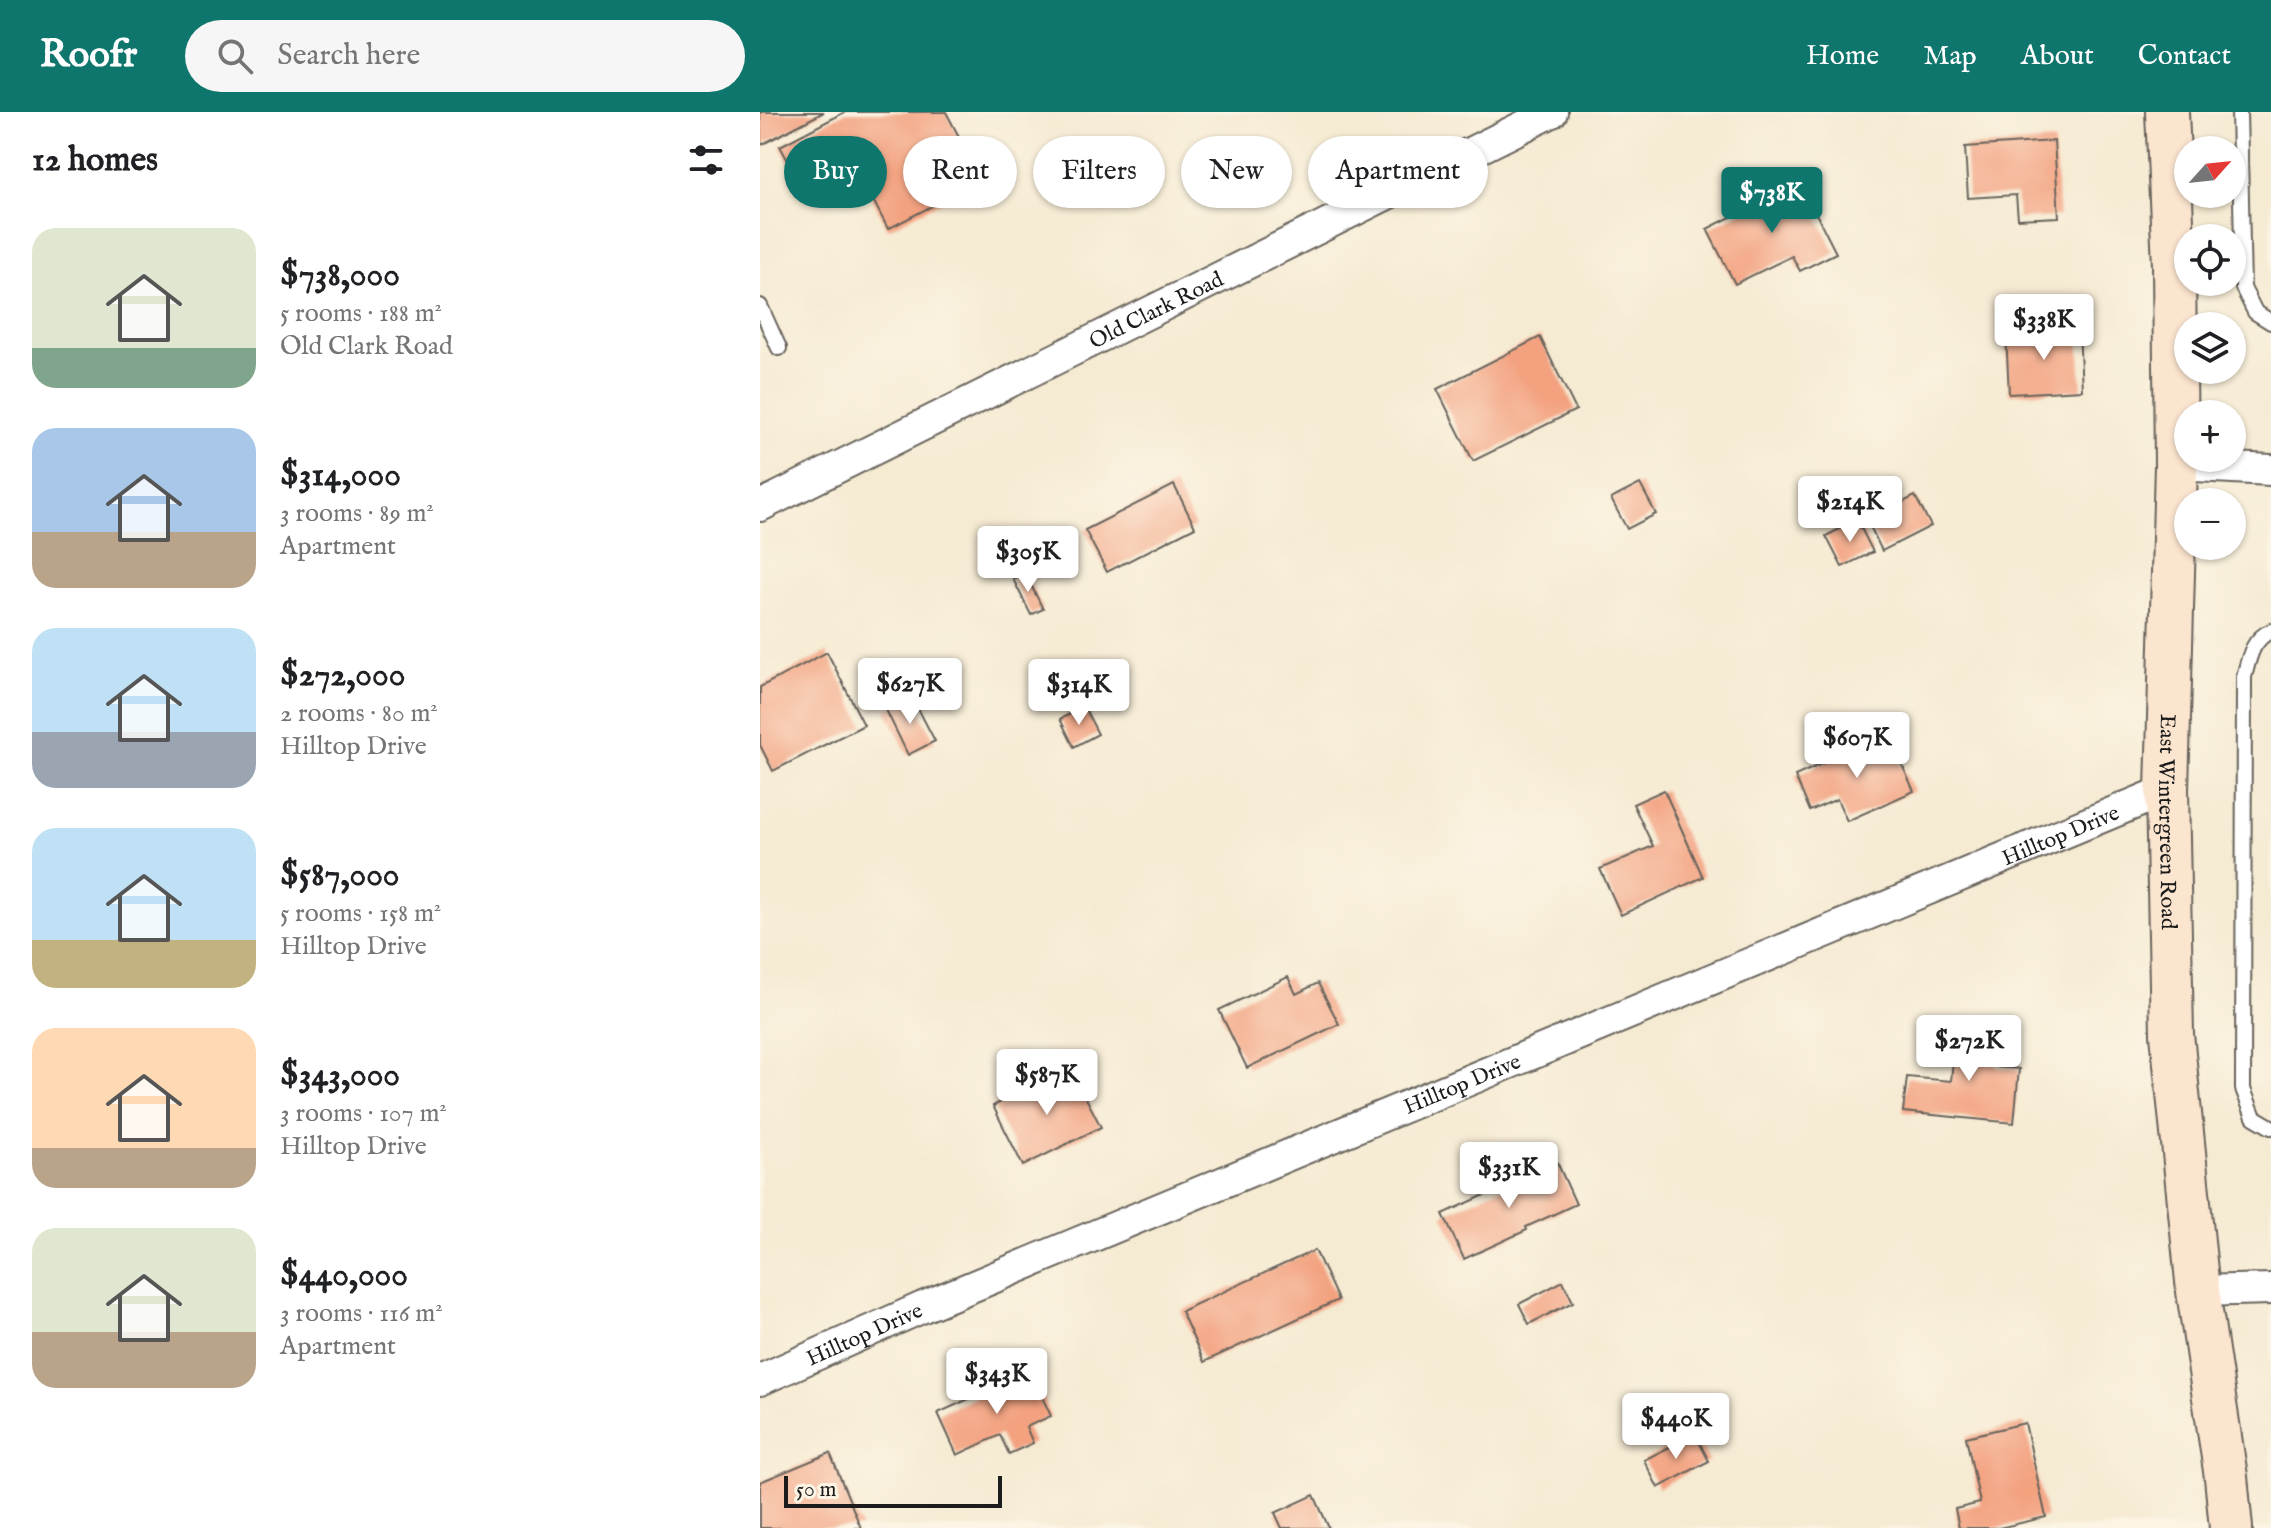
<!DOCTYPE html>
<html lang="en">
<head>
<meta charset="utf-8">
<style>
	:root { --surface:#fff; --page:#f6f6f6; --text:#202124; --muted:#757577; --accent:#0f766e }
	body { margin:0; font-family:"IM FELL English",serif; background:var(--page); color:var(--text); height:100vh; display:flex; flex-direction:column; font-size:30px; white-space:nowrap }
	* { box-sizing:border-box; margin:0 }
	p { font-size:26px; color:var(--muted) }
	.icon { flex:none; width:44px; height:44px; fill:none; stroke:currentColor; stroke-width:2; stroke-linecap:round; stroke-linejoin:round }
	.map { position:relative; flex:1; overflow:hidden }
	.details { display:flex; flex-direction:column; background:var(--surface); width:760px }
	.details>* { flex:none }
	.guide { position:absolute; left:24px; top:24px; width:760px; height:72px; display:flex; gap:16px }
	.needle { width:52px; rotate:63deg }
	.tools { position:absolute; left:1414px; top:24px; display:grid; gap:16px }
	.tools a { display:grid; place-items:center; width:72px; height:72px; border-radius:50%; background:var(--surface); box-shadow:0 2px 6px #0004; font-size:40px }
	.scale { position:absolute; left:24px; bottom:20px; width:218px; box-sizing:border-box; padding-left:8px; border:4px solid #1c1c1c; border-top:0; font-size:22px; line-height:28px; white-space:nowrap; color:#1c1c1c; -webkit-text-stroke:6px #fcf5e5; paint-order:stroke }
	.price { position:absolute; translate:-50% -68px; padding:0 18px; border-radius:8px; background:#fff; color:#222; font-size:26px; line-height:52px; filter:drop-shadow(0 2px 4px #0008) }
	.price::after { content:''; position:absolute; left:50%; top:48px; width:24px; height:18px; margin-left:-12px; background:inherit; clip-path:polygon(0 0,100% 0,50% 100%) }
	.price.current { background:var(--accent); color:#fff }
	ul { padding:0; list-style:none }
	li { display:flex; align-items:center; gap:24px; height:200px; padding:0 32px }
	li span { display:grid; place-items:center; flex:none; width:224px; height:160px; border-radius:24px; color:#555 }
	li>.icon { margin-inline-start:auto }
	span .icon { width:96px; height:96px; fill:#fffc; stroke-width:1 }
	li b { font-size:34px }
	h2 { display:flex; justify-content:space-between; align-items:center; height:96px; padding:0 32px; font-size:34px }
	.chip { padding:0 28px; border-radius:36px; background:var(--surface); box-shadow:0 2px 6px #0004; font-size:28px; line-height:72px }
	.chip.current { background:var(--accent); color:#fff }
	header { display:flex; align-items:center; gap:48px; box-sizing:border-box; height:112px; padding:0 40px; background:var(--accent); color:#fff }
	header strong { font-size:38px }
	nav { display:flex; gap:44px; margin-inline-start:auto; font-size:28px }
	.search { width:560px; height:72px; background:var(--page); display:flex; align-items:center; gap:20px; box-sizing:border-box; padding:0 28px; border-radius:44px; color:var(--muted); font-size:30px }
	main { display:flex; flex:1; min-height:0 }
	.map>svg:first-child { display:block }
</style>
</head>
<body>
<header>
<strong>Roofr</strong>
<div class="search"><svg class="icon" aria-label="search" viewBox="0 0 24 24"><circle cx="10" cy="10" r="6"/><path d="M15 15l6 6"/></svg>Search here</div>
<nav><a>Home</a><a>Map</a><a>About</a><a>Contact</a></nav>
</header>
<main>
<section class="details">
<h2>12 homes<svg class="icon" aria-label="filters" viewBox="0 0 24 24"><path d="M4 7h16M4 17h16"/><circle cx="9" cy="7" r="2"/><circle cx="15" cy="17" r="2"/></svg></h2>
<ul>
<li><span style="background:linear-gradient(#dfe7d0 75%,#7fa58c 0)"><svg class="icon" aria-label="home" viewBox="0 0 24 24"><path d="M3 11l9-7 9 7M6 9v11h12V9"/></svg></span><div><b>$738,000</b><p>5 rooms · 188 m²</p><p>Old Clark Road</p></div></li>
<li><span style="background:linear-gradient(#a9c7e8 65%,#b9a48a 0)"><svg class="icon" aria-label="home" viewBox="0 0 24 24"><path d="M3 11l9-7 9 7M6 9v11h12V9"/></svg></span><div><b>$314,000</b><p>3 rooms · 89 m²</p><p>Apartment</p></div></li>
<li><span style="background:linear-gradient(#bfe0f5 65%,#9aa5b1 0)"><svg class="icon" aria-label="home" viewBox="0 0 24 24"><path d="M3 11l9-7 9 7M6 9v11h12V9"/></svg></span><div><b>$272,000</b><p>2 rooms · 80 m²</p><p>Hilltop Drive</p></div></li>
<li><span style="background:linear-gradient(#bfe0f5 70%,#c2b280 0)"><svg class="icon" aria-label="home" viewBox="0 0 24 24"><path d="M3 11l9-7 9 7M6 9v11h12V9"/></svg></span><div><b>$587,000</b><p>5 rooms · 158 m²</p><p>Hilltop Drive</p></div></li>
<li><span style="background:linear-gradient(#ffd9b3 75%,#b9a48a 0)"><svg class="icon" aria-label="home" viewBox="0 0 24 24"><path d="M3 11l9-7 9 7M6 9v11h12V9"/></svg></span><div><b>$343,000</b><p>3 rooms · 107 m²</p><p>Hilltop Drive</p></div></li>
<li><span style="background:linear-gradient(#dfe7d0 65%,#b9a48a 0)"><svg class="icon" aria-label="home" viewBox="0 0 24 24"><path d="M3 11l9-7 9 7M6 9v11h12V9"/></svg></span><div><b>$440,000</b><p>3 rooms · 116 m²</p><p>Apartment</p></div></li>
</ul>
</section>
<div class="map">
<svg width="1511" height="1416" viewBox="0 0 1511 1416">
	<rect width="100%" height="100%" fill="#fcf5e5"/>
	<filter id="ink" filterUnits="userSpaceOnUse"><feTurbulence type="fractalNoise" baseFrequency=".0125" numOctaves="2"/><feDisplacementMap in="SourceGraphic" scale="16" xChannelSelector="R" yChannelSelector="G"/><feConvolveMatrix kernelMatrix="1 2 1 2 8 2 1 2 1" color-interpolation-filters="sRGB"/></filter>
	<filter id="wash" filterUnits="userSpaceOnUse"><feTurbulence type="fractalNoise" baseFrequency=".006" numOctaves="4" result="noise"/><feDisplacementMap in="SourceGraphic" scale="32" xChannelSelector="R" yChannelSelector="G"/><feGaussianBlur stdDeviation="1.8" result="paint"/><feColorMatrix in="noise" values="0 0 0 0 0 0 0 0 0 0 0 0 0 0 0 0 0 1.4 0 .05"/><feComposite in="paint" operator="in"/></filter>
	<g filter="url(#wash)">
		<rect width="100%" height="100%" fill="#f5ead2"/>
		<g id="blocks">
			<g fill="#f3a17f">
				<path d="M0 0H64L1 33Z"/>
				<path d="M85 0H186L222 68 128 117 86 36 35 62 20 34Z"/>
				<path d="M1294 29 1299 105 1258 107 1256 83 1208 86 1205 35Z"/>
				<path d="M1040 70 1076 141 1040 159 1032 144 975 172 947 117Z"/>
				<path d="M1319 218 1322 278 1249 282 1246 222Z"/>
				<path d="M780 225 816 298 713 349 677 277Z"/>
				<path d="M880 372 896 402 867 417 851 387Z"/>
				<path d="M414 373 435 415 347 460 325 418Z"/>
				<path d="M1155 384 1171 414 1122 439 1107 408Z"/>
				<path d="M1097 408 1113 440 1082 455 1066 424Z"/>
				<path d="M265 461 283 497 271 503 253 467Z"/>
				<path d="M67 540 104 613 13 659 0 633V575Z"/>
				<path d="M152 585 175 629 148 643 126 598Z"/>
				<path d="M324 595 338 622 314 635 300 607Z"/>
				<path d="M1128 622 1154 679 1087 709 1077 687 1050 699 1035 664Z"/>
				<path d="M904 678 943 765 861 803 840 757 893 734 873 692Z"/>
				<path d="M528 865 536 882 558 871 579 912 487 956 459 898Z"/>
				<path d="M1213 907 1240 910 1236 955 1259 957 1254 1011 1143 1000 1147 965 1191 969 1194 938 1210 940Z"/>
				<path d="M310 955 341 1015 263 1054 233 994Z"/>
				<path d="M797 1050 816 1092 766 1115 767 1118 704 1147 683 1102Z"/>
				<path d="M555 1138 578 1188 444 1250 421 1199Z"/>
				<path d="M803 1169 813 1190 769 1212 759 1192Z"/>
				<path d="M270 1259 291 1304 266 1315 273 1331 249 1342 240 1323 197 1343 178 1301Z"/>
				<path d="M1265 1311 1286 1405 1239 1416H1199L1195 1397 1220 1391 1206 1325Z"/>
				<path d="M935 1322 949 1349 898 1376 884 1348Z"/>
				<path d="M70 1341 101 1416H0V1370Z"/>
				<path d="M554 1383 569 1416H522L515 1401Z"/>
			</g>
		</g>
	</g>
	<g filter="url(#ink)">
		<use href="#blocks" fill-opacity="0" stroke="#68645c" stroke-width="2"/>
		<g fill="none" stroke-linecap="round" stroke-linejoin="round">
			<g stroke="#68645c" stroke-width="18">
				<g id="lane">
					<path d="M1479 0 1483 176 1495 200 1511 210"/>
					<path d="M0 194 19 236"/>
					<path d="M1511 519C1492 527 1489 546 1484 565L1483 977 1494 1005 1511 1015"/>
				</g>
			</g>
			<g stroke="#68645c" stroke-width="34">
				<g id="street">
					<path d="M1416 353 1511 358"/>
					<path id="s1" d="M0 394 792 0"/>
					<path d="M1438 1179 1511 1177"/>
					<path id="s2" d="M0 1268 163 1195 1407 678"/>
				</g>
			</g>
			<g stroke="#68645c" stroke-width="46">
				<g id="secondary">
					<path id="s3" d="M1407 0 1414 153 1416 353 1407 678 1412 922 1438 1179 1466 1365 1471 1416"/>
				</g>
			</g>
			<use href="#lane" stroke="#fff" stroke-width="14"/>
			<use href="#street" stroke="#fff" stroke-width="30"/>
			<use href="#secondary" stroke="#fce5cf" stroke-width="42"/>
		</g>
	</g>
	<g text-anchor="middle" stroke-width="6" stroke-linejoin="round" paint-order="stroke">
		<g font-size="22" fill="#1c1c1c" stroke="#fcf5e5">
			<text dy="8" stroke="none"><textPath href="#s1" startOffset="442">Old Clark Road</textPath></text>
			<text dy="8" stroke="none"><textPath href="#s3" startOffset="710">East Wintergreen Road</textPath></text>
			<text dy="8" stroke="none"><textPath href="#s2" startOffset="1410">Hilltop Drive</textPath></text>
			<text dy="8" stroke="none"><textPath href="#s2" startOffset="762">Hilltop Drive</textPath></text>
			<text dy="8" stroke="none"><textPath href="#s2" startOffset="114">Hilltop Drive</textPath></text>
		</g>
	</g>
</svg>
<div class="tools">
<a><svg class="needle" viewBox="-14 -14 28 28"><path d="M0-13l5 13h-10z" fill="#e53935"/><path d="M0 13l5-13h-10z" fill="#757577"/></svg></a>
<a><svg class="icon" aria-label="locate" viewBox="0 0 24 24"><circle cx="12" cy="12" r="6"/><path d="M12 2v4M12 18v4M2 12h4M18 12h4"/></svg></a>
<a><svg class="icon" aria-label="layers" viewBox="0 0 24 24"><path d="M12 4l9 5-9 5-9-5zM3 14l9 5 9-5"/></svg></a>
<a>+</a>
<a>−</a>
</div>
<div class="scale">50 m</div>
<b class="price current" style="left:1012px;top:123px">$738K</b>
<b class="price" style="left:1284px;top:250px">$338K</b>
<b class="price" style="left:1090px;top:432px">$214K</b>
<b class="price" style="left:268px;top:482px">$305K</b>
<b class="price" style="left:150px;top:614px">$627K</b>
<b class="price" style="left:319px;top:615px">$314K</b>
<b class="price" style="left:1097px;top:668px">$607K</b>
<b class="price" style="left:1209px;top:971px">$272K</b>
<b class="price" style="left:287px;top:1005px">$587K</b>
<b class="price" style="left:749px;top:1098px">$331K</b>
<b class="price" style="left:237px;top:1304px">$343K</b>
<b class="price" style="left:916px;top:1349px">$440K</b>
<div class="guide">
<a class="chip current">Buy</a>
<a class="chip">Rent</a>
<a class="chip">Filters</a>
<a class="chip">New</a>
<a class="chip">Apartment</a>
</div>
</div>
</main>
</body>
</html>
